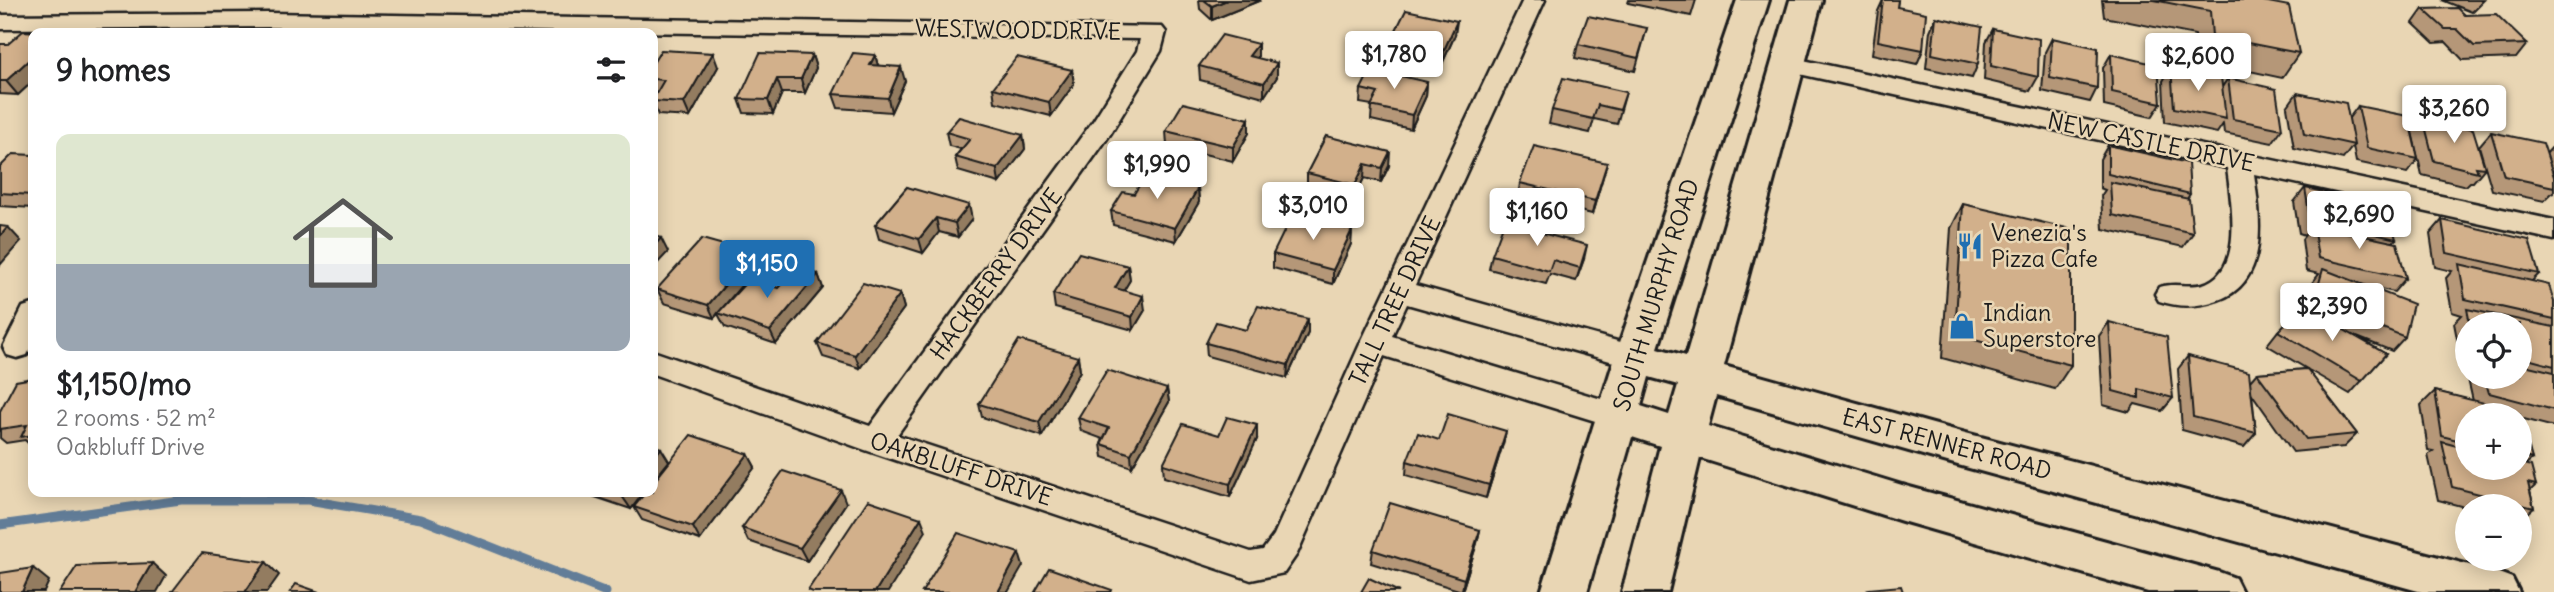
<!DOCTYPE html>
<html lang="en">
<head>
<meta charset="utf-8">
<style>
	:root { --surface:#fff; --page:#f2f2f2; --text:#202124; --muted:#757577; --line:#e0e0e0; --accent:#1f6fb2 }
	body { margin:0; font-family:Delius,sans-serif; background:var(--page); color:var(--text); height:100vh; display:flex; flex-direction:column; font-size:26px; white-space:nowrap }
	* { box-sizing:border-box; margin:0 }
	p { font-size:23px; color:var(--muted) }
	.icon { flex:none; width:38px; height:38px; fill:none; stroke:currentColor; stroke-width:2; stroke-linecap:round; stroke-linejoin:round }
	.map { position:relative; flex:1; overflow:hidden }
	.drawer { position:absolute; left:28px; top:28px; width:630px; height:469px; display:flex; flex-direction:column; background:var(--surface); border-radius:14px; box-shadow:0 4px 18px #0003 }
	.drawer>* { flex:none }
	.controls { position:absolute; left:2455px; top:312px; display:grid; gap:14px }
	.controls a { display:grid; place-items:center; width:77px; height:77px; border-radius:50%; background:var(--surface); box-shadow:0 4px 18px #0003; font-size:35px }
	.price { position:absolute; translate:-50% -60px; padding:0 16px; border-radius:7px; background:#fff; color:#222; font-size:23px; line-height:46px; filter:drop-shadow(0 2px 4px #0008) }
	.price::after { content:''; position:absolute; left:50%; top:42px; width:21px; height:16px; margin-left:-10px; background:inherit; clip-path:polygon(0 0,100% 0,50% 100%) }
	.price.selected { background:var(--accent); color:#fff }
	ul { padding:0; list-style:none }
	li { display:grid; align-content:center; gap:14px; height:371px; padding:0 28px }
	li+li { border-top:2px solid var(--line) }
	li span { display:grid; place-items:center; height:217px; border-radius:14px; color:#555 }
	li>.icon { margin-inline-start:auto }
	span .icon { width:126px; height:126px; fill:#fffc; stroke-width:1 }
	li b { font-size:30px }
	h2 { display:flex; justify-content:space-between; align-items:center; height:84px; padding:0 28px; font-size:30px }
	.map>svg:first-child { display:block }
</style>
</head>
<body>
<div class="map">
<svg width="2554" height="592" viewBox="0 0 2554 592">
	<rect width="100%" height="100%" fill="#e9d6b4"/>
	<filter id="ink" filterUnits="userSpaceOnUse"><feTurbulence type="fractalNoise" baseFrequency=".0143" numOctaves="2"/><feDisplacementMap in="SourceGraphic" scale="14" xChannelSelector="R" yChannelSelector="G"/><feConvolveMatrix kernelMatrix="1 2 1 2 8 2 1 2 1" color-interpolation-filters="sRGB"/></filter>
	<g filter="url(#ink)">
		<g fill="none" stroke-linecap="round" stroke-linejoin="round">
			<path stroke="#627d98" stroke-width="9" d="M0 525 181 500H308L421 519 606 592"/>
			<g stroke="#1c1c1c" stroke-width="5">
				<g id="street">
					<path d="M1523 0H1545L1415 285 1635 346 1645 349 1650 357 1645 365 1635 368 1407 304 1392 336 1618 404 1629 407 1633 416 1629 425 1618 428 1384 356 1297 554 1284 573 1251 580 865 450 653 374V351L870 426 1093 121 1137 51 1140 39 268 27 0 29V15L268 13 1162 27 1166 32 1161 51 1111 133 897 435 1251 552 1263 550 1274 535 1361 342Z"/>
					<path d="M1789 57 2554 220V240L2254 174C2260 217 2270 282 2218 300 2198 307 2180 308 2159 301L2155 294 2159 287C2174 282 2188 288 2203 284 2245 271 2231 201 2227 168L1781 70 1777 65 1781 60Z"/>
					<path d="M33 304V343L27 355 17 358 7 355 3 347 23 307Z"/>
				</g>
			</g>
			<g stroke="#1c1c1c" stroke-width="6">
				<path id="secondary" d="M1737 0H1769L1658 348 1686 356 1790 0H1822L1724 366 1958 431 2496 572 2512 578 2519 592H2422L1958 465 1716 396 1708 426 1902 485 2219 572 2235 578 2242 592H2148L1902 521 1700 458 1668 592H1622L1660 446 1632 437 1587 592H1541L1615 357ZM1649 377 1678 385 1669 415 1641 406Z"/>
			</g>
			<use href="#street" fill="#e9d6b4" fill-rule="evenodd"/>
			<use href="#secondary" fill="#e9d6b4" fill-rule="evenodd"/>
		</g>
		<g fill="#b59778" stroke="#1c1c1c" stroke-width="2">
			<path d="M1199 0H1261L1212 20 1200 9Z"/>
			<path d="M1629 0H1696L1691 16 1628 3Z"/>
			<path d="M1883 0H1898L1897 7 1923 50 1917 64 1872 54 1878 11Z"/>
			<path d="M2102 0H2258L2299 53 2282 78 2198 60 2195 35 2104 17Z"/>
			<path d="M2442 0H2484L2472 12Z"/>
			<path d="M2423 9 2465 15 2527 44 2516 58 2463 60 2446 42 2434 43 2413 23Z"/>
			<path d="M1936 17 1978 64 1972 78 1926 68 1930 31Z"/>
			<path d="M1647 28 1635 71 1575 58 1578 44Z"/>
			<path d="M1993 29 2038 77 2030 91 1984 80 1986 42Z"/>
			<path d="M33 33V81L18 95 0 94V44H8Z"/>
			<path d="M1455 35 1442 64 1391 52 1392 38Z"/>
			<path d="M2052 38 2097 88 2090 102 2042 91 2045 52Z"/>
			<path d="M2111 54 2161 103 2152 117 2104 106 2103 68Z"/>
			<path d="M812 55 816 68 805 93H782L773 114 744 113 739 99Z"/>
			<path d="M875 55 878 65 905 81 891 112 838 108 833 94Z"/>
			<path d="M1257 58 1277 77 1264 97 1200 80 1199 66Z"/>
			<path d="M653 63 718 67 690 117 658 115 653 103V99L656 93H653Z"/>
			<path d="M2171 67 2222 87 2228 78 2282 129 2272 143 2224 133 2223 124 2217 133 2165 122 2163 81Z"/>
			<path d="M1072 70 1074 84 1051 116 995 102 993 88Z"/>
			<path d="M1427 82 1426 96 1411 129 1371 120 1372 105 1360 103 1361 89Z"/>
			<path d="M1626 92 1617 124 1594 119 1590 133 1549 124 1552 110Z"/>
			<path d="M2297 93 2349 118 2358 106 2418 159 2407 173 2356 162 2353 146 2343 159 2294 148 2287 107Z"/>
			<path d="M2423 118 2485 168 2473 182H2470L2466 186 2422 175 2412 132Z"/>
			<path d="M1166 131 1249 133 1233 161 1167 145Z"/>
			<path d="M946 132 1023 135 1025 149 999 183 958 171 955 157 961 149 949 146Z"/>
			<path d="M2491 132 2546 154 2554 145V194L2553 192 2544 201 2492 190 2479 146Z"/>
			<path d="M1326 136 1389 166 1381 182 1364 178 1354 199 1307 187V173Z"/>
			<path d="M2108 145 2190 194 2187 199 2193 233 2183 247 2103 229 2101 196 2105 190 2100 188V159Z"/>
			<path d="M33 155V208L0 206V167Z"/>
			<path d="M1607 163 1592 214 1518 196 1520 183Z"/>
			<path d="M907 187 972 219 958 237 939 232 923 253 879 239 875 225Z"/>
			<path d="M1198 188 1199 202 1176 241 1113 225 1111 211Z"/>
			<path d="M2305 188 2396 239 2393 242 2406 278 2394 292 2363 285 2405 337 2392 351 2357 337 2386 354 2350 394 2307 369 2357 434 2344 447 2293 452 2252 394 2256 433 2244 447 2182 430 2178 369 2188 356 2250 381 2257 373 2307 369 2267 345 2278 331 2305 307 2312 283 2319 274 2306 271 2302 239 2305 235 2299 233 2294 202Z"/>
			<path d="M1963 204 2071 365 2055 389 1942 358 1951 228Z"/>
			<path d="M2442 220 2539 274 2532 281 2554 302V326L2553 327H2554V427L2520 418V415H2468V467H2520V431L2532 459 2525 465 2536 485 2530 491 2534 508 2520 520V506H2468V508L2438 500 2428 455 2433 451 2428 450 2421 405 2435 391 2473 401 2465 366 2468 363V376H2520V324H2468V361L2461 359 2454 323 2462 315 2452 312 2446 278 2452 271 2435 267 2430 234Z"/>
			<path d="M1352 230 1351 244 1333 284 1273 268V254Z"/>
			<path d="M1492 255 1584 259 1576 281 1550 274 1546 284 1489 269Z"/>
			<path d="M1128 266 1130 280 1123 291 1145 310 1133 330 1055 308 1053 294Z"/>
			<path d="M757 267 723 308 818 274 823 288 776 344 725 327 718 314 714 318 664 303 657 289Z"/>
			<path d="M900 294 904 308 860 368 823 357 817 343Z"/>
			<path d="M1308 319V333L1287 378 1207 356 1206 343 1246 330Z"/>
			<path d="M2109 322 2173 398 2162 411 2135 404 2129 412 2103 405 2099 336Z"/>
			<path d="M1078 357 1080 371 1042 436 982 417 979 404Z"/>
			<path d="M33 378V448L25 440 6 443 0 438V411Z"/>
			<path d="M1167 389 1169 402 1132 467 1103 457 1101 444 1103 439 1081 431 1078 418Z"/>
			<path d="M1506 431 1503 444 1486 498 1406 475 1407 461 1439 440Z"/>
			<path d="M1219 435 1257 439 1230 497 1164 477 1163 464Z"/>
			<path d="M748 454 755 467 700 540 642 520 634 507Z"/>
			<path d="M580 492H644L631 509Z"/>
			<path d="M846 503 807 561 748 541 742 528Z"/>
			<path d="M1480 530 1477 543 1462 591 1371 563 1373 550Z"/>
		</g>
		<g fill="#937b61" stroke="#1c1c1c" stroke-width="2">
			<path d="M1227 0H1261L1212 20V6Z"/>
			<path d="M1457 21 1455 35 1442 64 1444 50Z"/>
			<path d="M1258 44V58L1250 70 1249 56Z"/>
			<path d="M713 53 718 67 690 117 684 103Z"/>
			<path d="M812 55 816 68 805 93 801 79Z"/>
			<path d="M875 55 879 69 870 65Z"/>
			<path d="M33 56V81L18 95 6 81Z"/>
			<path d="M1277 63V77L1264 97V83Z"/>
			<path d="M901 67 905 81 891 112 888 98Z"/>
			<path d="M1072 70 1074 84 1051 116 1049 102Z"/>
			<path d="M777 79 782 93 773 114 768 100Z"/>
			<path d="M1427 82 1426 96 1411 129 1412 115Z"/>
			<path d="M1249 119V133L1233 161V147Z"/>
			<path d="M1023 135 1025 149 999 183 997 169Z"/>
			<path d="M1390 152 1389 166 1381 182 1382 168Z"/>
			<path d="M1607 163 1603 177 1592 214 1595 201Z"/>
			<path d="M1365 164 1364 178 1354 199 1355 185Z"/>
			<path d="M1198 188 1199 202 1176 241 1175 228Z"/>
			<path d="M969 205 972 219 958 237 955 223Z"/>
			<path d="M936 218 939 232 923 253 919 239Z"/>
			<path d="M8 227 21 241 0 265V236Z"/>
			<path d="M1352 230 1351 244 1333 284V270Z"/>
			<path d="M661 238 668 252 653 268V247Z"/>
			<path d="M1587 245 1584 259 1576 281 1580 268Z"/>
			<path d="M752 253 757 267 714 318 708 305Z"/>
			<path d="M1128 266 1130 280 1117 302 1115 288Z"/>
			<path d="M818 274 823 288 776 344 770 331Z"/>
			<path d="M900 294 904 308 860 368 855 355Z"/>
			<path d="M1143 296 1145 310 1133 330 1132 317Z"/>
			<path d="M1308 319V333L1287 378 1288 365Z"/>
			<path d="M1078 357 1080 371 1042 436 1039 422Z"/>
			<path d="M1167 389 1169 402 1132 467 1131 454Z"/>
			<path d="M1257 425V439L1230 497V484Z"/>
			<path d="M1506 431 1503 444 1486 498 1489 485Z"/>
			<path d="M661 448 669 461 653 481V459Z"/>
			<path d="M748 454 755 467 700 540 693 527Z"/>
			<path d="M841 490 846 503 807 561 800 548Z"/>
			<path d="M626 492H644L631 509 622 496Z"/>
			<path d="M921 518 926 531 888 592H875Z"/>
			<path d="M1480 530 1477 543 1462 591 1464 579Z"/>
			<path d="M1019 553 1023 566 1008 592H998Z"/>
			<path d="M266 562 279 575 267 592H245Z"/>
			<path d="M152 563 166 576 157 592H135Z"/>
			<path d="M33 568 49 581 44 592H22Z"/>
		</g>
		<g fill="#d2b08b" stroke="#1c1c1c" stroke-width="2">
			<path d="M1204 0H1227L1212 6Z"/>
			<path d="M1883 0H1898L1897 7 1926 13 1923 50 1878 41Z"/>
			<path d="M2154 0H2258L2289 6 2299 53 2212 36 2210 11Z"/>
			<path d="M2458 8 2465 15 2496 14 2527 44 2474 46 2457 29H2445L2423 9Z"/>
			<path d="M1406 10 1457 21 1444 50 1392 38Z"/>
			<path d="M1588 16 1647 28 1638 58 1578 44Z"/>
			<path d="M1936 17 1982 27 1978 64 1932 54Z"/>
			<path d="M1993 29 2039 39 2038 77 1991 66Z"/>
			<path d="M23 31 55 33H33V56L6 81H0V44H8Z"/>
			<path d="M1222 35 1258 44 1249 56 1277 63 1264 83 1199 66Z"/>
			<path d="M2052 38 2098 48 2097 88 2050 78Z"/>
			<path d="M661 50 713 53 684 103 653 101V99L664 80 653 79V63Z"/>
			<path d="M760 53 812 55 801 79H777L768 100 739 99Z"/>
			<path d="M853 53 875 55 870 65 901 67 888 98 833 94Z"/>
			<path d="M2111 54 2158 65 2161 103 2112 92Z"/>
			<path d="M1017 57 1072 70 1049 102 993 88Z"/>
			<path d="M2171 67 2221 77 2226 119 2174 108Z"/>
			<path d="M1371 69 1427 82 1412 115 1371 106 1378 93 1361 89Z"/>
			<path d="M1563 78 1626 92 1620 110 1598 105 1593 119 1552 110Z"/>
			<path d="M2228 78 2276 89 2282 129 2233 119Z"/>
			<path d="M2297 93 2346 103 2354 145 2304 134Z"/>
			<path d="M1183 103 1249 119 1233 147 1166 131Z"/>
			<path d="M2358 106 2408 116 2418 159 2367 148Z"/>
			<path d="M959 117 1023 135 997 169 955 157 970 139 946 132Z"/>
			<path d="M2423 118 2473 129 2485 168 2476 167 2478 172 2434 161Z"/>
			<path d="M2491 132 2543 143 2554 177V187L2504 176Z"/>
			<path d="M1326 136 1390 152 1382 168 1365 164 1355 185 1307 173Z"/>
			<path d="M2108 145 2188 163 2190 194 2108 174Z"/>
			<path d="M1534 146 1607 163 1595 201 1520 183Z"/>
			<path d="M13 154 33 155V195L0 193V167Z"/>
			<path d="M1146 174 1198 188 1175 228 1111 211 1123 192 1134 194Z"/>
			<path d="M2110 182 2189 199 2193 233 2112 215Z"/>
			<path d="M907 187 969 205 955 223 936 218 919 239 875 225Z"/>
			<path d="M2305 188 2387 205 2396 239 2310 219Z"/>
			<path d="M1963 204 2071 229V365L1955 335Z"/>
			<path d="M1292 215 1352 230 1333 270 1273 254Z"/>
			<path d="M2442 220 2529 240 2539 274 2447 253Z"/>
			<path d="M1504 223 1587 245 1580 268 1553 260 1549 271 1492 255Z"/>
			<path d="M2313 225 2397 243 2406 278 2318 258Z"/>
			<path d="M0 226 8 227 0 236Z"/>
			<path d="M653 235 661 238 653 247Z"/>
			<path d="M702 239 752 253 708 305 657 289Z"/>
			<path d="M1079 253 1128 266 1115 288 1143 296 1132 317 1053 294Z"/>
			<path d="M2459 264 2549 285 2554 302V319L2465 299Z"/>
			<path d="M796 267 818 274 770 331 718 313 750 278 778 288Z"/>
			<path d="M2323 269 2413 304 2405 337 2314 301Z"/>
			<path d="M863 283 900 294 855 355 817 343Z"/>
			<path d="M1258 306 1308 319 1288 365 1206 343 1216 322 1246 330Z"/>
			<path d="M2302 306 2386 354 2362 381 2278 331Z"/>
			<path d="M2467 309 2554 327V366L2520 357V324H2470Z"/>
			<path d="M2109 322 2167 337 2173 398 2139 389V398L2113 391Z"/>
			<path d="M1019 340 1078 357 1039 422 979 404Z"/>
			<path d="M2188 356 2249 372 2256 433 2193 417Z"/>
			<path d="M2520 364 2554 372V410L2489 393 2484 376H2520Z"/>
			<path d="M2307 369 2357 434 2306 439 2257 373Z"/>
			<path d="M1107 370 1167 389 1131 454 1101 444 1109 428 1078 418Z"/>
			<path d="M33 378V435L21 437 27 425 0 429V411L16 381Z"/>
			<path d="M2435 391 2513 410 2514 415H2468V443L2442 436Z"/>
			<path d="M1448 414 1506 431 1489 485 1407 461 1418 433 1439 440Z"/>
			<path d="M1227 417 1257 425 1230 484 1163 464 1183 424 1219 435Z"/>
			<path d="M2520 431 2525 433 2532 459 2520 456Z"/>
			<path d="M691 435 748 454 693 527 634 507 646 492H653V483Z"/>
			<path d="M2442 442 2468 449V467H2520V463L2531 466 2536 485 2528 483 2534 508 2452 487Z"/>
			<path d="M653 445 661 448 653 459Z"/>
			<path d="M783 471 841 490 800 548 742 528Z"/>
			<path d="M610 492H626L622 496Z"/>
			<path d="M868 500 921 518 875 592H813L808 590Z"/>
			<path d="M1390 503 1480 530 1464 579 1373 550Z"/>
			<path d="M958 533 1019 553 998 592H922Z"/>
			<path d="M202 553 266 562 245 592H172Z"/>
			<path d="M152 563 135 592H60L77 566Z"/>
			<path d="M33 568 22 592H0V573Z"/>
			<path d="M1049 568 1112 590 1111 592H1035Z"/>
			<path d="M1369 578 1399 592H1361Z"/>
			<path d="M296 584 319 592H290Z"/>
			<path d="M1901 586 1903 592H1870L1868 589Z"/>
		</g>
	</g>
	<defs>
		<g id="restaurant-bare" transform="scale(2.1)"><path d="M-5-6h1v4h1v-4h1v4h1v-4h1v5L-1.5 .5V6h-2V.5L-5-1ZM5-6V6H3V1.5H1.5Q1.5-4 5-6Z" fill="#1f6fb2" stroke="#e9d6b4" stroke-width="2.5" paint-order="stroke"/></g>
		<g id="shop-bare" transform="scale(2.1)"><path d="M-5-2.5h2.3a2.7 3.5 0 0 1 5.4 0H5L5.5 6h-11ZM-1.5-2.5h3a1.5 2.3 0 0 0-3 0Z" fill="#1f6fb2" stroke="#e9d6b4" stroke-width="2.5" paint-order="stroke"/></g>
	</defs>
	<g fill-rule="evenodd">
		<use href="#restaurant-bare" x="1970" y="246"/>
		<use href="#shop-bare" x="1962" y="326"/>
	</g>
	<g text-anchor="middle" stroke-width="5" stroke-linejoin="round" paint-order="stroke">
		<g font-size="23" fill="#1c1c1c" stroke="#e9d6b4">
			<text transform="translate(1018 30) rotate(1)" y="8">WESTWOOD DRIVE</text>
			<text transform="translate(2151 142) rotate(12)" y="8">NEW CASTLE DRIVE</text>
			<text transform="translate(996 274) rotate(-54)" y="8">HACKBERRY DRIVE</text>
			<text transform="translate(1656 295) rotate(-73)" y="8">SOUTH MURPHY ROAD</text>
			<text transform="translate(1395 301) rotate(-65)" y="8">TALL TREE DRIVE</text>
			<text transform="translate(1947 444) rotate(15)" y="8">EAST RENNER ROAD</text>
			<text transform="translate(961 469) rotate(18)" y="8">OAKBLUFF DRIVE</text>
		</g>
		<g font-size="23" fill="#1c1c1c" stroke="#e9d6b4" text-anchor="start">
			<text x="1991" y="241">Venezia's<tspan x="1991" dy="26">Pizza Cafe</tspan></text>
			<text x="1983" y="321">Indian<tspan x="1983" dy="26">Superstore</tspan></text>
		</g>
	</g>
</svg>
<div class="controls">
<a><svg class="icon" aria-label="locate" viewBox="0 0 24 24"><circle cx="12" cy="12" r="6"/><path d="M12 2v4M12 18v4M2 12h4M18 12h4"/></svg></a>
<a>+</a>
<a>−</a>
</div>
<b class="price" style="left:1394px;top:91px">$1,780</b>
<b class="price" style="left:2198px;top:93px">$2,600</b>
<b class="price" style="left:2454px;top:145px">$3,260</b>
<b class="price" style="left:1157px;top:201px">$1,990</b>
<b class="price" style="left:1313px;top:242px">$3,010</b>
<b class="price" style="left:1537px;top:248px">$1,160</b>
<b class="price" style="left:2359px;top:251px">$2,690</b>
<b class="price selected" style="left:767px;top:300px">$1,150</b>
<b class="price" style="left:2332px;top:343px">$2,390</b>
<section class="drawer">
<h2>9 homes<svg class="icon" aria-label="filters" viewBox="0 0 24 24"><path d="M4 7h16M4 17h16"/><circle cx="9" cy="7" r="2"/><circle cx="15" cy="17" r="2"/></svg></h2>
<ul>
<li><span style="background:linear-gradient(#dfe7d0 60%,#9aa5b1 0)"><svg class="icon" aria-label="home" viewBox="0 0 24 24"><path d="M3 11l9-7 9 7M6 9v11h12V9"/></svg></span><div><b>$1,150/mo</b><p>2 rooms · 52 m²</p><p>Oakbluff Drive</p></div></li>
</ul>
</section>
</div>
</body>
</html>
